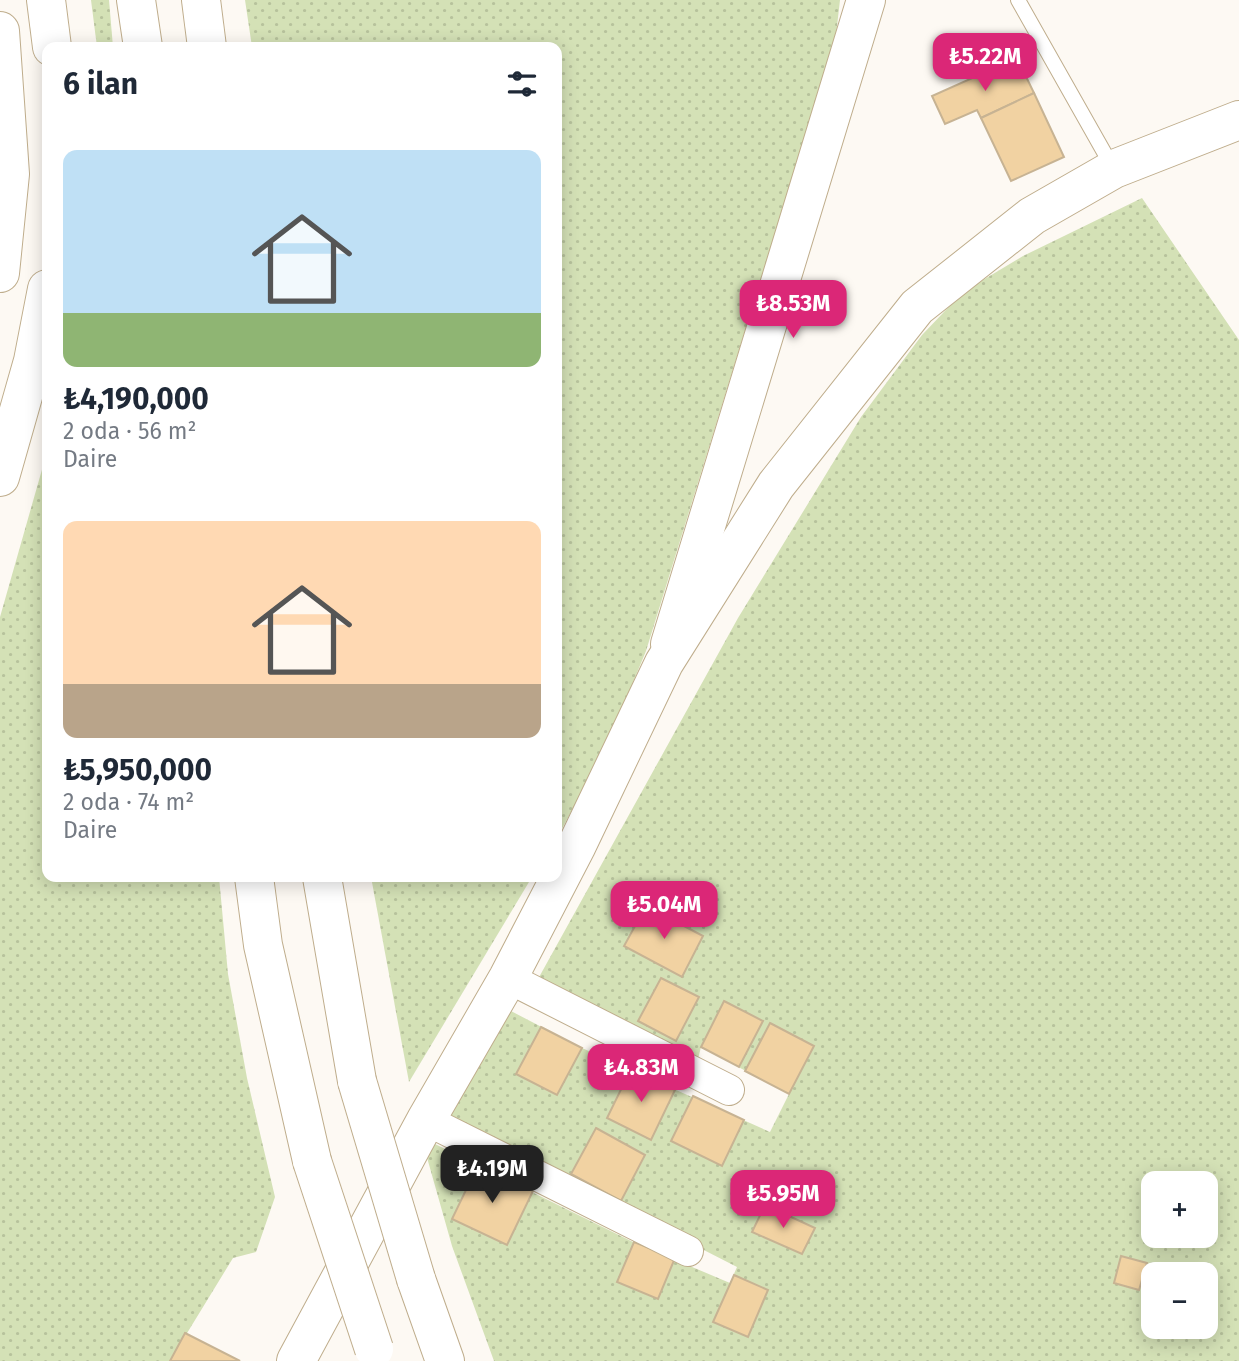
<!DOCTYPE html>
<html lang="tr">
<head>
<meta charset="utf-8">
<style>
	:root { --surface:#fff; --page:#f6f6f7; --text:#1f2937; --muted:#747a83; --accent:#db2777 }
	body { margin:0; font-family:"Fira Sans",sans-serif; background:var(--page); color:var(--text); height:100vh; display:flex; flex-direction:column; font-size:26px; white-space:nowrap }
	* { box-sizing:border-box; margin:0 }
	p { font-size:23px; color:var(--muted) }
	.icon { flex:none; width:38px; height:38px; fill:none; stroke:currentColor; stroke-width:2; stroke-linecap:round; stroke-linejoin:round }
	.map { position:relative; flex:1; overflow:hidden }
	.side { position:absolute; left:42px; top:42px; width:520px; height:840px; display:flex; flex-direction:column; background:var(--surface); border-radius:14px; box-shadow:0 4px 18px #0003 }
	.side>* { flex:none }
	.tools { position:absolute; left:1141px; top:1171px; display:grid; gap:14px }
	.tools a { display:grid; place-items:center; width:77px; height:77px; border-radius:14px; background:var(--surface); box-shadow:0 4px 18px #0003; font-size:35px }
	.price { position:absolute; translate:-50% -60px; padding:0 16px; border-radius:14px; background:var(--accent); color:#fff; font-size:23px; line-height:46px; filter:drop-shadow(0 2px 4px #0008) }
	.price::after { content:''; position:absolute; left:50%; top:42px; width:21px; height:16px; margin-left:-10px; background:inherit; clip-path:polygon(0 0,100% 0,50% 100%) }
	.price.on { background:#222; color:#fff }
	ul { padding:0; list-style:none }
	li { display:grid; align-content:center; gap:14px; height:371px; padding:0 21px }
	li span { display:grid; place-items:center; height:217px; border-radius:14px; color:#555 }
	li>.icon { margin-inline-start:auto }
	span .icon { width:126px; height:126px; fill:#fffc; stroke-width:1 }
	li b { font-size:30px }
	h2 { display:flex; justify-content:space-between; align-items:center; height:84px; padding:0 21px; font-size:30px }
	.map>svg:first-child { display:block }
</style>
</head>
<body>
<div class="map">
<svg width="1239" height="1361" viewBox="0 0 1239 1361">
	<defs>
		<pattern id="grass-dots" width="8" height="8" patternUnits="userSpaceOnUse" patternTransform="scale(1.75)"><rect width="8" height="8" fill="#d4e1b6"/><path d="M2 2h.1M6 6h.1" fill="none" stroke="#b7c29c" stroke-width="1.8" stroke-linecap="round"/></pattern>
	</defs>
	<rect width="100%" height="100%" fill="#fdf9f3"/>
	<g fill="url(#grass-dots)" fill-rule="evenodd">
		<path d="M91 0H109L113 47H97Z"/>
		<path d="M245 0H840L836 35 814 107 646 651 607 745 557 838 556 47H252Z"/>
		<path d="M1142 198 1239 340V1361H494L452 1246 426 1154 433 1143 633 1242 730 1283 737 1267 448 1119 509 1010 582 1048 770 1132 789 1094 701 1047 698 1059 538 979 738 618 861 417 922 335 963 292 1023 256ZM1153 1183H1206V1236H1153ZM1153 1274H1206V1326H1153Z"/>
		<path d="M47 452V877H219L228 974 247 1078 275 1197 256 1252 233 1258 170 1361H0V617Z"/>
		<path d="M371 877H532L409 1082Z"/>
	</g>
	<g fill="#f1d2a2" stroke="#c7b393" stroke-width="2">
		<path d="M1017 58 1034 93 981 118 977 110 945 124 932 96Z"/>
		<path d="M1034 93 1064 157 1011 181 981 118Z"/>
		<path d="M646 906 703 936 682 977 624 946Z"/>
		<path d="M661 978 699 997 676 1041 638 1021Z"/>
		<path d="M724 1001 763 1021 739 1067 701 1047Z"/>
		<path d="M770 1023 814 1046 789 1094 745 1071Z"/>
		<path d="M541 1027 582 1048 557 1095 516 1074Z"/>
		<path d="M631 1069 675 1090 651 1140 607 1118Z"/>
		<path d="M693 1096 744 1120 722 1166 671 1141Z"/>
		<path d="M596 1128 645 1155 621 1201 571 1174Z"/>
		<path d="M478 1165 533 1191 507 1245 452 1219Z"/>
		<path d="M765 1205 815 1228 802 1254 752 1232Z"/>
		<path d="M634 1242 675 1258 658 1299 617 1282Z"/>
		<path d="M1121 1256 1147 1263 1139 1290 1114 1283Z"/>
		<path d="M734 1275 768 1290 748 1337 713 1322Z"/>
		<path d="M185 1333 240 1361H170Z"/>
	</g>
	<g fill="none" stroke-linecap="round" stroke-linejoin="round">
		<g stroke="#bfad8c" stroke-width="16">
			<path id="lane" d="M1018 0 1113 168"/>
		</g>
		<g stroke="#bfad8c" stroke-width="32">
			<g id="street">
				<path d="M508 978 729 1090"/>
				<path d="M426 1120 688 1251"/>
			</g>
		</g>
		<g stroke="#bfad8c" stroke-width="40">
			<g id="secondary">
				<path d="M46 0 52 47"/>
				<path d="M0 31 10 174 0 273"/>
				<path d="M0 477 33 361 47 289"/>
				<path d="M670 644 866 0"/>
			</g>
		</g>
		<g stroke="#bfad8c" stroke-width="40">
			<path id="primary" d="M296 1361 426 1120 508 978 576 847 664 663 776 485 917 307 1032 216 1114 169 1239 120"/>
		</g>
		<g stroke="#bfad8c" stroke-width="40">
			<g id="highway">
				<path d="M136 0 143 47"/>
				<path d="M201 0 207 47"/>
				<path d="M254 877 263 945 312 1161"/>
				<path d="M322 877 357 1081"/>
				<path d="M416 1279 445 1361"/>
			</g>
		</g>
		<use href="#lane" stroke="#fff" stroke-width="14"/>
		<use href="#street" stroke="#fff" stroke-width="30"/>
		<use href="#secondary" stroke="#fff" stroke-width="38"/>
		<use href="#primary" stroke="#fff" stroke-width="38"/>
		<use href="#highway" stroke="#fff" stroke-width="38"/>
		<g stroke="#bfad8c" stroke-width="40" stroke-linecap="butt">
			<g id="highway-bridge">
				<path d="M357 1081 416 1279"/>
				<path d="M312 1161 374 1349"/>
			</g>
		</g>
		<use href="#highway-bridge" stroke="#fff" stroke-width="38"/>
	</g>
</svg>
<div class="tools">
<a>+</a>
<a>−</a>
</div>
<b class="price" style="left:985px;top:93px">₺5.22M</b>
<b class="price" style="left:793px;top:340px">₺8.53M</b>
<b class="price" style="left:664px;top:941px">₺5.04M</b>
<b class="price" style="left:641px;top:1104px">₺4.83M</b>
<b class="price on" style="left:492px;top:1205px">₺4.19M</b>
<b class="price" style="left:783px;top:1230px">₺5.95M</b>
<section class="side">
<h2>6 ilan<svg class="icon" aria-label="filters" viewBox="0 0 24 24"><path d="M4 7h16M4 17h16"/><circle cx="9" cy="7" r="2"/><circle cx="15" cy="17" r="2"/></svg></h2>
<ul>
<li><span style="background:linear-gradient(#bfe0f5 75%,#8fb573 0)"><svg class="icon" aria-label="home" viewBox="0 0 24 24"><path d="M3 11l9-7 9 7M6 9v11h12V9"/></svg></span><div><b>₺4,190,000</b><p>2 oda · 56 m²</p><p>Daire</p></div></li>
<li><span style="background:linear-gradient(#ffd9b3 75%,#b9a48a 0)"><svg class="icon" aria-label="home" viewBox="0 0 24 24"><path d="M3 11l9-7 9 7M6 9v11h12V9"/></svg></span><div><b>₺5,950,000</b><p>2 oda · 74 m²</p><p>Daire</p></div></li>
</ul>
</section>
</div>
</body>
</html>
